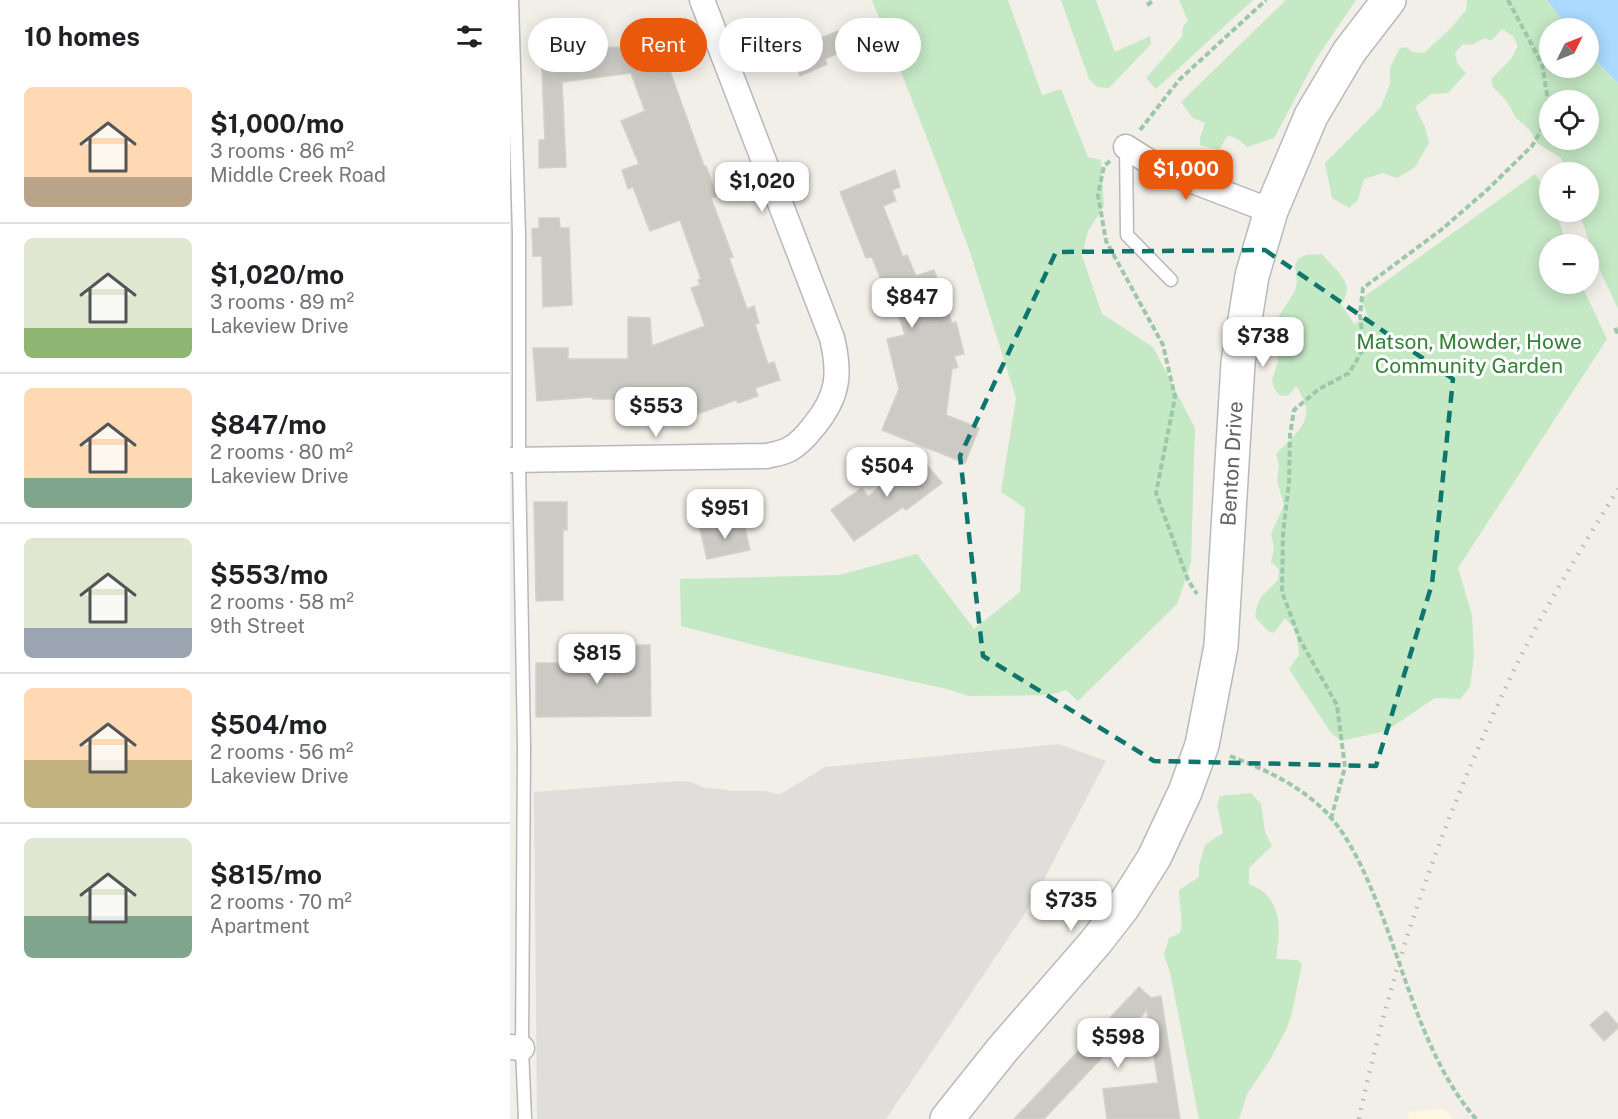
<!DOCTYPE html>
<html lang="en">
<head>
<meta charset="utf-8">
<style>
	:root { --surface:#fff; --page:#f2f2f2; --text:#202124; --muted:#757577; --line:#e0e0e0; --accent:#ea580c }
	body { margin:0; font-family:"Public Sans",sans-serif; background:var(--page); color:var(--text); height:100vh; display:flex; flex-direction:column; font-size:22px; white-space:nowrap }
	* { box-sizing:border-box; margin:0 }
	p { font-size:20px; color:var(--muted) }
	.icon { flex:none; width:33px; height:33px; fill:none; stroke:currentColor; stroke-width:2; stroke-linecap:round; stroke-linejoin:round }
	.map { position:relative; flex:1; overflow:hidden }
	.panel { display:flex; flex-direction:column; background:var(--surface); width:510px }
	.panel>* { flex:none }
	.hud { position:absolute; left:18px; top:18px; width:570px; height:54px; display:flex; gap:12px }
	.needle { width:39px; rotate:47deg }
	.fabs { position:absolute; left:1029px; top:18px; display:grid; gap:12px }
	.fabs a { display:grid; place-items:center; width:60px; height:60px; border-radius:50%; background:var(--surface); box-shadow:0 3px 15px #0003; font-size:30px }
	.price { position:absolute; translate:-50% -51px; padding:0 14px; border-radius:12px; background:#fff; color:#222; font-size:20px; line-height:39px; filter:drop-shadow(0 2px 3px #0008) }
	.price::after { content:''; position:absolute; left:50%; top:36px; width:18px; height:14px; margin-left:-9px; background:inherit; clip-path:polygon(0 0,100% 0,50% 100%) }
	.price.active { background:var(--accent); color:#fff }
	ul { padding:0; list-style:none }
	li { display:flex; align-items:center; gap:18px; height:150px; padding:0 24px }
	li+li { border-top:2px solid var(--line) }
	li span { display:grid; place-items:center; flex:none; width:168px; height:120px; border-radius:9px; color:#555 }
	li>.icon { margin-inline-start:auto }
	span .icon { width:72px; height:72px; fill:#fffc; stroke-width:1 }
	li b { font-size:26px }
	h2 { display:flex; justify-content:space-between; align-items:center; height:72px; padding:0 24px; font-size:26px }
	.pill { padding:0 21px; border-radius:27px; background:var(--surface); box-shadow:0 3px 15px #0003; font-size:21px; line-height:54px }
	.pill.active { background:var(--accent); color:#fff }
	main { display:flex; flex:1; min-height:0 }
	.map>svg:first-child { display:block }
</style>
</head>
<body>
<main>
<section class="panel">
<h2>10 homes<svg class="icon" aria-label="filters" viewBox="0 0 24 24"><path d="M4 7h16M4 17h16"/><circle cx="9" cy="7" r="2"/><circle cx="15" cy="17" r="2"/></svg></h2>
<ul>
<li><span style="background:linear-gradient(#ffd9b3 75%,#b9a48a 0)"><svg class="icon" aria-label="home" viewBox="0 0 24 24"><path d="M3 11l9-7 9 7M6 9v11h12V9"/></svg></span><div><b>$1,000/mo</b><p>3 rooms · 86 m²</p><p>Middle Creek Road</p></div></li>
<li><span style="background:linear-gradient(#dfe7d0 75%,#8fb573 0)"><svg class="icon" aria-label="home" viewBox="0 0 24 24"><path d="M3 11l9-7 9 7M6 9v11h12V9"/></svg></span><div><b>$1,020/mo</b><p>3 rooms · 89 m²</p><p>Lakeview Drive</p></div></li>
<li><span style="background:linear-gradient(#ffd9b3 75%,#7fa58c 0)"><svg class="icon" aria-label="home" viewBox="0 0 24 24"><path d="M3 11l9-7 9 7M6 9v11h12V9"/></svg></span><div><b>$847/mo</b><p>2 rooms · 80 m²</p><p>Lakeview Drive</p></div></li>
<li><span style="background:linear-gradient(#dfe7d0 75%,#9aa5b1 0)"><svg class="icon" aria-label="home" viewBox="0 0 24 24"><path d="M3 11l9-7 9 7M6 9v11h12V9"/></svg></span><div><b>$553/mo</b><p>2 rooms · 58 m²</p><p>9th Street</p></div></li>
<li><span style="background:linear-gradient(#ffd9b3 60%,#c2b280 0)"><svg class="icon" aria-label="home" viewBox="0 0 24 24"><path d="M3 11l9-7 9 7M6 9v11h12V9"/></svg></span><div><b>$504/mo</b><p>2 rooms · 56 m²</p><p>Lakeview Drive</p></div></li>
<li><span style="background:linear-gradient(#dfe7d0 65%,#7fa58c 0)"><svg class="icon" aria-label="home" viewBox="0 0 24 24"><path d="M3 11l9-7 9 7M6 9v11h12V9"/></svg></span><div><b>$815/mo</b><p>2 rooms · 70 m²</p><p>Apartment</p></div></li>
</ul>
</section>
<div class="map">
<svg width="1108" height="1119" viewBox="0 0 1108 1119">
	<rect width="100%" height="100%" fill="#f1efe8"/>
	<path fill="#fef7e0" d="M934 1109 943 1119H898L899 1112Z"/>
	<path fill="#e0deda" d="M549 744 596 761 520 906 376 1119H27L24 792 168 781 181 782 192 787 225 791H254L268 794 274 792 315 767Z"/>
	<g fill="#c5e8c5" fill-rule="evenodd">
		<path d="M362 0H498L532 95 551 89 578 157 591 160 594 206 578 231 572 256 592 314 643 347 685 428 681 563 667 604 568 701 556 690 539 695 459 696 437 689 287 656 171 626 170 579 329 575 407 554 464 629 510 592 515 508 491 492 506 398 459 249 414 130Z"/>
		<path d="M551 0H586L605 52 640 36 641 44 599 88 587 87 579 79Z"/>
		<path d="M669 0H743L646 89 636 78 672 37 673 27 678 21Z"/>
		<path d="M776 0H846L806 59 764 138 737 147 729 140 718 135 709 150 690 145V138L695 123 683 118 671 102Z"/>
		<path d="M957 0H1037L1059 28H1040V68H1078L1079 54 1108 83V309L1088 266 1069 212H1078V172H1056L1051 158 1027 143 1020 130 1006 118 996 100 983 87 981 79 1001 59 1008 46 1003 36 992 29 981 41 975 38 962 45 953 44 945 53 947 63 956 73 938 93 921 94 905 107 915 127 919 143 905 167 887 178 873 173 854 179 848 200 839 208 822 198 815 163 871 107 880 84V68L889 49 896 47 902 52 914 53 941 28 956 10ZM1040 100H1078V140H1040Z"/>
		<path d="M1025 174 1039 196 1040 212H1046L1057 244H1040V284H1071L1097 339 948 568 962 615 964 656 960 687 950 699 925 698 876 731 831 741 821 733 779 669 789 655 786 630 775 618 764 633 758 631 745 617 747 606 751 597 768 580 769 569 761 562 764 548 761 534 774 505 767 481 769 465 766 454C789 430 809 419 786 386L778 396 769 395 764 388 762 380 768 361 766 346 765 322 785 291 787 282 785 265 788 259 796 255 812 254C823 269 848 282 831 304L844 324 858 317 851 299Z"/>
		<path d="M741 793 751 804 755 832 762 846 739 868V884C745 887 752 890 756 894 773 912 769 937 766 959L787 960 792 964 781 1017 776 1030 760 1060 737 1094 729 1119H689L660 972 654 955 659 938 670 933C674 920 669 905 669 890L689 877V866L695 845 713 833 707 805 710 796Z"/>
	</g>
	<path fill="#aadaff" d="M1037 0H1108V83L1079 54 1078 28H1059Z"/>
	<g fill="#cccac5" stroke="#d6d1c6" stroke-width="1.5">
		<path d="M140 31 144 41 149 40 194 166H196L207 196 201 198 223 257 219 258 237 309 244 306 249 323 245 324 258 364 264 362 270 380 245 388 248 396 228 403 226 400 182 416 175 394 143 393V399H83V397L27 401 23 348H58V359H118V317L140 318 142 346 195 326 181 288 190 285 188 280 191 279 170 220 140 231 123 187 118 189 112 170 129 164 111 121 135 111 121 73 52 82 56 167 29 168V140H35L31 48 118 47 115 39Z"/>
		<path d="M328 31 335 50 315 59 317 64 290 76 281 50Z"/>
		<path d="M385 170 390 187 382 190 386 201 373 206 393 257 397 255 406 276 424 270 442 323 446 322 454 354 444 356 448 367 442 369 436 415 469 428 455 463 372 430 389 389 377 339 395 335 383 299 379 300 362 257 356 258 330 192Z"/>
		<path d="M29 218H49L50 228H59L62 305 33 307 32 256H23L22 229 29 228Z"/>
		<path d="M406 452 432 483 396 510 393 507 344 541 321 510 352 488 358 497Z"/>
		<path d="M24 502H57V530H53V600L26 601Z"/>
		<path d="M233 520 240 550 197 559 190 529Z"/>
		<path d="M140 645 141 716 26 717V663H85V646Z"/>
		<path d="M629 987 641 998 651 996 670 1119H597L593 1089 648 1083 637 1010 534 1119H504Z"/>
		<path d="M1096 1011 1108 1025V1028L1094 1041 1080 1025Z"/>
	</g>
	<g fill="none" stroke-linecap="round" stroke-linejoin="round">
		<g stroke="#b5b8bc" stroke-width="15">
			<g id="lane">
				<path d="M2 0 9 234V460L14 747 12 1048 15 1119"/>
				<path d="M616 147 617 235 661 280"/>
			</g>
		</g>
		<g stroke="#b5b8bc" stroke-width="27">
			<g id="street">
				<path d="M616 147 649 168 761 211"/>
				<path d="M0 460 257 456C264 454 273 453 280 449 289 444 297 435 304 426 328 397 331 375 322 338L192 0"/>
				<path d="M0 1047 12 1048"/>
			</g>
		</g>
		<g stroke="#b6babf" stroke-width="36">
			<g id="secondary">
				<path id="s1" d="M437 1119 492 1050 585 943 613 907 644 858 675 792 692 745 711 646 728 363 742 276 761 211 801 116 839 52 879 0"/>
			</g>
		</g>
		<g stroke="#9cc7a9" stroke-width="4" stroke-dasharray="6 3" stroke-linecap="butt">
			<path d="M998 0 1032 64 1040 113"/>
			<path d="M637 5 644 0"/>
			<path d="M630 130 669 80 756 0"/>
			<path d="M600 161 594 166 588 195 596 241 653 345 665 397 646 493 678 580 687 594"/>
			<path d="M1105 328 1108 334"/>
			<path d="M720 756C754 769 787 784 814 810 840 837 854 871 868 905 896 975 916 1062 966 1119"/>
			<path d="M821 819 835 767 827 705 790 640 772 592 773 533 779 483 780 435 784 410 809 389 839 373 854 348 850 315 853 288 931 230 977 190 1022 146 1040 115"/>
		</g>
		<use href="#lane" stroke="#fff" stroke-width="12"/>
		<use href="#street" stroke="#fff" stroke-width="24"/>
		<use href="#secondary" stroke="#fff" stroke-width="33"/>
		<path stroke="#b6b7b8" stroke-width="4.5" stroke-dasharray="1.5 8" stroke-linecap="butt" d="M849 1119C882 961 937 807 1008 662 1038 602 1073 546 1108 489"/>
	</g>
	<path fill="none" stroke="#0f766e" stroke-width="4.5" stroke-dasharray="12 8" stroke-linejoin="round" d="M755 250 943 379 922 584 866 766 644 761 473 656 450 456 546 252Z"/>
	<g text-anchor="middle" stroke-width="6" stroke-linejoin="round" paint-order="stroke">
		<g font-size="21" fill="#348238" stroke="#fff">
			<text x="959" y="349">Matson, Mowder, Howe<tspan x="959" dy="24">Community Garden</tspan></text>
		</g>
		<g font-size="21" fill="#5f6368" stroke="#fff">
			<text dy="7" stroke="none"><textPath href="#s1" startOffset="740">Benton Drive</textPath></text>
		</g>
	</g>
</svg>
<div class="fabs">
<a><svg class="needle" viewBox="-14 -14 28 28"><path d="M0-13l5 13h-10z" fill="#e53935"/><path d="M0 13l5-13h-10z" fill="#757577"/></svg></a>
<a><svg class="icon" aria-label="locate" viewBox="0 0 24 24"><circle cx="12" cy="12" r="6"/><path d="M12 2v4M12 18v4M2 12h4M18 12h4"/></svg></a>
<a>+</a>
<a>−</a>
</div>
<b class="price active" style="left:676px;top:201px">$1,000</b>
<b class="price" style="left:252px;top:213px">$1,020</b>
<b class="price" style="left:402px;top:329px">$847</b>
<b class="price" style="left:753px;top:368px">$738</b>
<b class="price" style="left:146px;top:438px">$553</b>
<b class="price" style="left:377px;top:498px">$504</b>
<b class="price" style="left:215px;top:540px">$951</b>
<b class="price" style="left:87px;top:685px">$815</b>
<b class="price" style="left:561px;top:932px">$735</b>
<b class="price" style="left:608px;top:1069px">$598</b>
<div class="hud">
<a class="pill">Buy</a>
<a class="pill active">Rent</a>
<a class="pill">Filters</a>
<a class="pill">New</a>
</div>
</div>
</main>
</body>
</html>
